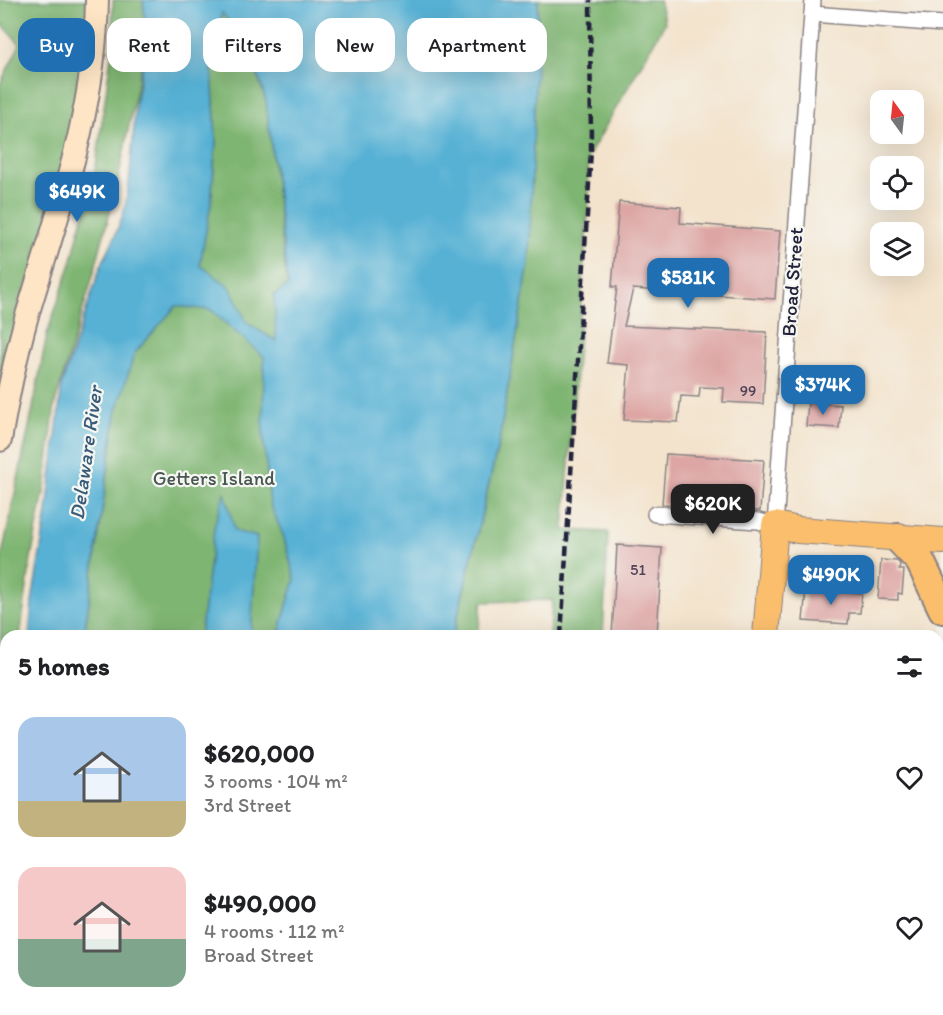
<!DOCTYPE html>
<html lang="en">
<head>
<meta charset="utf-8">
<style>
	:root { --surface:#fff; --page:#f2f2f2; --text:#202124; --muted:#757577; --accent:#1f6fb2 }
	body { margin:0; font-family:Itim,sans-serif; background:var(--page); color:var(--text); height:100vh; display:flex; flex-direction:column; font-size:22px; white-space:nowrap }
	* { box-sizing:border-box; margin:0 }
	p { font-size:20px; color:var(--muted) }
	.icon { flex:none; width:33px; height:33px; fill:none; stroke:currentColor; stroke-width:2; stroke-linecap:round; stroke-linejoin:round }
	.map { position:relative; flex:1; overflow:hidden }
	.side { position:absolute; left:0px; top:630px; width:944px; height:386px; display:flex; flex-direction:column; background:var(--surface); border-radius:18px 18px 0 0; box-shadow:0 6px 24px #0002 }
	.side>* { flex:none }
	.hud { position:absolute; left:18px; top:18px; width:600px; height:54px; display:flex; gap:12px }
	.needle { width:39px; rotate:345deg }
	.buttons { position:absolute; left:870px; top:90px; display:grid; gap:12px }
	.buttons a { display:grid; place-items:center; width:54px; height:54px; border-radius:12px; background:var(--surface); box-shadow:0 6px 24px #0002; font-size:30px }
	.price { position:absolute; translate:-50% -51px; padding:0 14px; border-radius:12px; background:var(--accent); color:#fff; font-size:20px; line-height:39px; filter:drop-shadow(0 2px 3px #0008) }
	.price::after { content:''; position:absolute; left:50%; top:36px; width:18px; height:14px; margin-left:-9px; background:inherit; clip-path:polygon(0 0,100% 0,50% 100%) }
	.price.selected { background:#222; color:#fff }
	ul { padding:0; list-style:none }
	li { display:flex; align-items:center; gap:18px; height:150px; padding:0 18px }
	li span { display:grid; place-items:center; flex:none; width:168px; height:120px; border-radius:18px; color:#555 }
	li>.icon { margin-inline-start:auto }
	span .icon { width:72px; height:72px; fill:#fffc; stroke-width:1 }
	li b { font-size:26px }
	h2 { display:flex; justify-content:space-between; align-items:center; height:72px; padding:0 18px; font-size:26px }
	.pill { padding:0 21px; border-radius:18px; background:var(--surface); box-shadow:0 6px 24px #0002; font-size:21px; line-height:54px }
	.pill.selected { background:var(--accent); color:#fff }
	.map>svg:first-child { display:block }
</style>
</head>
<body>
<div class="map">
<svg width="943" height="1015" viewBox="0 0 943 1015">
	<rect width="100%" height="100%" fill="#f6f6f2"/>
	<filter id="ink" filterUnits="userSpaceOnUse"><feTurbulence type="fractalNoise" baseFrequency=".0167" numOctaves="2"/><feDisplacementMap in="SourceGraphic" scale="12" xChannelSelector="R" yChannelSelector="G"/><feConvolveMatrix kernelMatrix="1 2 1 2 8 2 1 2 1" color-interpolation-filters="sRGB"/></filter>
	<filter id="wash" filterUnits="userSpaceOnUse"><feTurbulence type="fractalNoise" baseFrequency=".008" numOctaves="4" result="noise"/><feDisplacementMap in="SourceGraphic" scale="24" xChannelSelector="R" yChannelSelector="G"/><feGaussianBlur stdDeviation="1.35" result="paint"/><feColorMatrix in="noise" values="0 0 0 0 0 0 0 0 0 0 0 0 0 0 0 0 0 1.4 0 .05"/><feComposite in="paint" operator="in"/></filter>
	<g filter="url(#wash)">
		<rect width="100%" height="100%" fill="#f3e3cc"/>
		<g fill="#7fb572" stroke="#506c56" stroke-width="1.5">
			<path d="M0 0H91L73 132 0 397V84L20 44 0 22Z"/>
			<path d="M113 0H143L147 38 117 185 94 272 55 403 45 487 31 558 20 636H6V773L3 785 5 814 0 837 1 559 32 413 47 334 71 263 96 166 111 56Z"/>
			<path d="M538 0H659L665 23 588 157 589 198 564 530 608 532 603 636H550L552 600 482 602 478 636H453L499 441 528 268Z"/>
			<path d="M222 12 248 45 266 101 286 274 326 477 278 636H84L116 414 111 386 211 203 216 141 210 30Z"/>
			<path d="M47 1010H126L123 1015H46Z"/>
		</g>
		<g fill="#56b1d4" stroke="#3c6a88" stroke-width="1.5" fill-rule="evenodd">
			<path d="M143 0H538L529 262 499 441 453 636H278L295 579 283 535 270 504 263 433 264 357 211 310 176 306 134 354 116 414 84 636H29L32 601 47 512 62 384 100 268 115 236 125 208 130 174 136 99 147 38ZM222 13 248 45 266 101 288 286 274 295 276 341 247 323 230 287 200 265 211 203 216 141 210 30 219 27Z"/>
			<path d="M225 493 235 531 257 537 251 636H200L215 523Z"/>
			<path d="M6 873V1010H47L46 1015H0V912L4 899Z"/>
			<path d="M111 1010H358L356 1015H109Z"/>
		</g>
		<g id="blocks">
			<g fill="#dda6a4">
				<path d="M619 202 681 207 680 223 780 231 775 299 633 289 624 326 767 332 763 404 723 402 724 388 700 387 699 397 681 396 678 422 624 420 629 365 607 363 617 287H612Z"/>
				<path d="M808 403 841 405 839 428 806 426Z"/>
				<path d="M666 454 764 460 760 511 662 504Z"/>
				<path d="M617 545 662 548 657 636H612Z"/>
				<path d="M881 560 897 561 900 564 899 570H904L902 594 898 593V600L878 599Z"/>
				<path d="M806 589 862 593 860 613H849L848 624 803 621Z"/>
			</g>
		</g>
	</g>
	<g filter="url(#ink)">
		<use href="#blocks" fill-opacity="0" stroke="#8a8284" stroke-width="1.5"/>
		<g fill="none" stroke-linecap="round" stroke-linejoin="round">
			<g stroke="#8a8284" stroke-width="18">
				<g id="street">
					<path d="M812 14 943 24"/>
					<path d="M655 514 758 521 775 525 813 0"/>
				</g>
			</g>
			<g stroke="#8a8284" stroke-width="26">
				<path id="secondary" d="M0 440C7 399 15 359 26 319 58 211 95 115 97 0"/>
			</g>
			<g stroke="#8a8284" stroke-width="28">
				<g id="primary">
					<path d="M766 636 775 525 798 530 943 541"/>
					<path d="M619 1015 623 1010"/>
				</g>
			</g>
			<g stroke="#8a8284" stroke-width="32">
				<g id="highway">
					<path d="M898 538 920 561 943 609"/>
					<path d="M938 806 943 793"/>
					<path d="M938 867 943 862"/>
					<path d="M938 897 943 892"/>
					<path d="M771 1015 776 1010"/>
					<path d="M813 1015 819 1010"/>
				</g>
			</g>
			<use href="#street" stroke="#fff" stroke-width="15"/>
			<use href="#secondary" stroke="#fde5c5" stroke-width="22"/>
			<use href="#primary" stroke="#fabe6d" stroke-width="26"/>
			<use href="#highway" stroke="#fabe6d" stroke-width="28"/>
			<g stroke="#22223b" stroke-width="4.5" stroke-dasharray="9 4.5" stroke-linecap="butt">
				<path d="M561 636 591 150 590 0"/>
				<path d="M531 1015V1010"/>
			</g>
		</g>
	</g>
	<g text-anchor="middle" stroke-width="4.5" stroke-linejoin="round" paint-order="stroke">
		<g font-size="16" fill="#514355">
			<text x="748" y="396">99</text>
			<text x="638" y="575">51</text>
		</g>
		<g font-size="20" fill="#22223b" stroke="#f6f6f2">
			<text transform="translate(792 282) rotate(-86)" y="7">Broad Street</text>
		</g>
		<g font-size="20" fill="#485751" stroke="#f6f6f2">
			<text x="214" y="485">Getters Island</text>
		</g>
		<g font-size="21" font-style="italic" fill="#375b78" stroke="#f6f6f2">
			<text transform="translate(86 453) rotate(-82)" y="7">Delaware River</text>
		</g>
	</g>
</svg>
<div class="buttons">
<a><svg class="needle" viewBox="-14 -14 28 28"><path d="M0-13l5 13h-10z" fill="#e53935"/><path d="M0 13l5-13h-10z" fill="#757577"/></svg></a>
<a><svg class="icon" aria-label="locate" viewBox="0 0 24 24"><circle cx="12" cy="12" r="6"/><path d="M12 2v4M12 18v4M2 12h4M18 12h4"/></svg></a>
<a><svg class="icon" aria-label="layers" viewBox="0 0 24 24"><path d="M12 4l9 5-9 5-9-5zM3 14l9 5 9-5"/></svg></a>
</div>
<b class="price" style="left:77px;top:223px">$649K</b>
<b class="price" style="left:688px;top:309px">$581K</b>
<b class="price" style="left:823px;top:416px">$374K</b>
<b class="price selected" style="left:713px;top:535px">$620K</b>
<b class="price" style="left:831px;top:606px">$490K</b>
<div class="hud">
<a class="pill selected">Buy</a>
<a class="pill">Rent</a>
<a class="pill">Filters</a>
<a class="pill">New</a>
<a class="pill">Apartment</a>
</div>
<section class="side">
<h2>5 homes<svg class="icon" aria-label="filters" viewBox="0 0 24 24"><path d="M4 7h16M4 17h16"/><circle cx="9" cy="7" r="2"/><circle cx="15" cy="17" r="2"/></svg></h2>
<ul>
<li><span style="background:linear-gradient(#a9c7e8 70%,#c2b280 0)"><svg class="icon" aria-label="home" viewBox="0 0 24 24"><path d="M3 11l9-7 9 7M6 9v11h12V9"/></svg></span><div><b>$620,000</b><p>3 rooms · 104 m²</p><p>3rd Street</p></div><svg class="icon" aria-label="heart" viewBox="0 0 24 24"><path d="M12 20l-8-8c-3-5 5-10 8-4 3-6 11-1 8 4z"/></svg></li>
<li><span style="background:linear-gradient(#f6c9c9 60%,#7fa58c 0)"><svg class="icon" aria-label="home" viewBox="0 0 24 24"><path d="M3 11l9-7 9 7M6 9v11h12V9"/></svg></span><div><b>$490,000</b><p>4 rooms · 112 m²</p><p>Broad Street</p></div><svg class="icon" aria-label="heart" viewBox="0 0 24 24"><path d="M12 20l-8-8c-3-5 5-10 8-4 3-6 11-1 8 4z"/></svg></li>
</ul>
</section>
</div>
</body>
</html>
